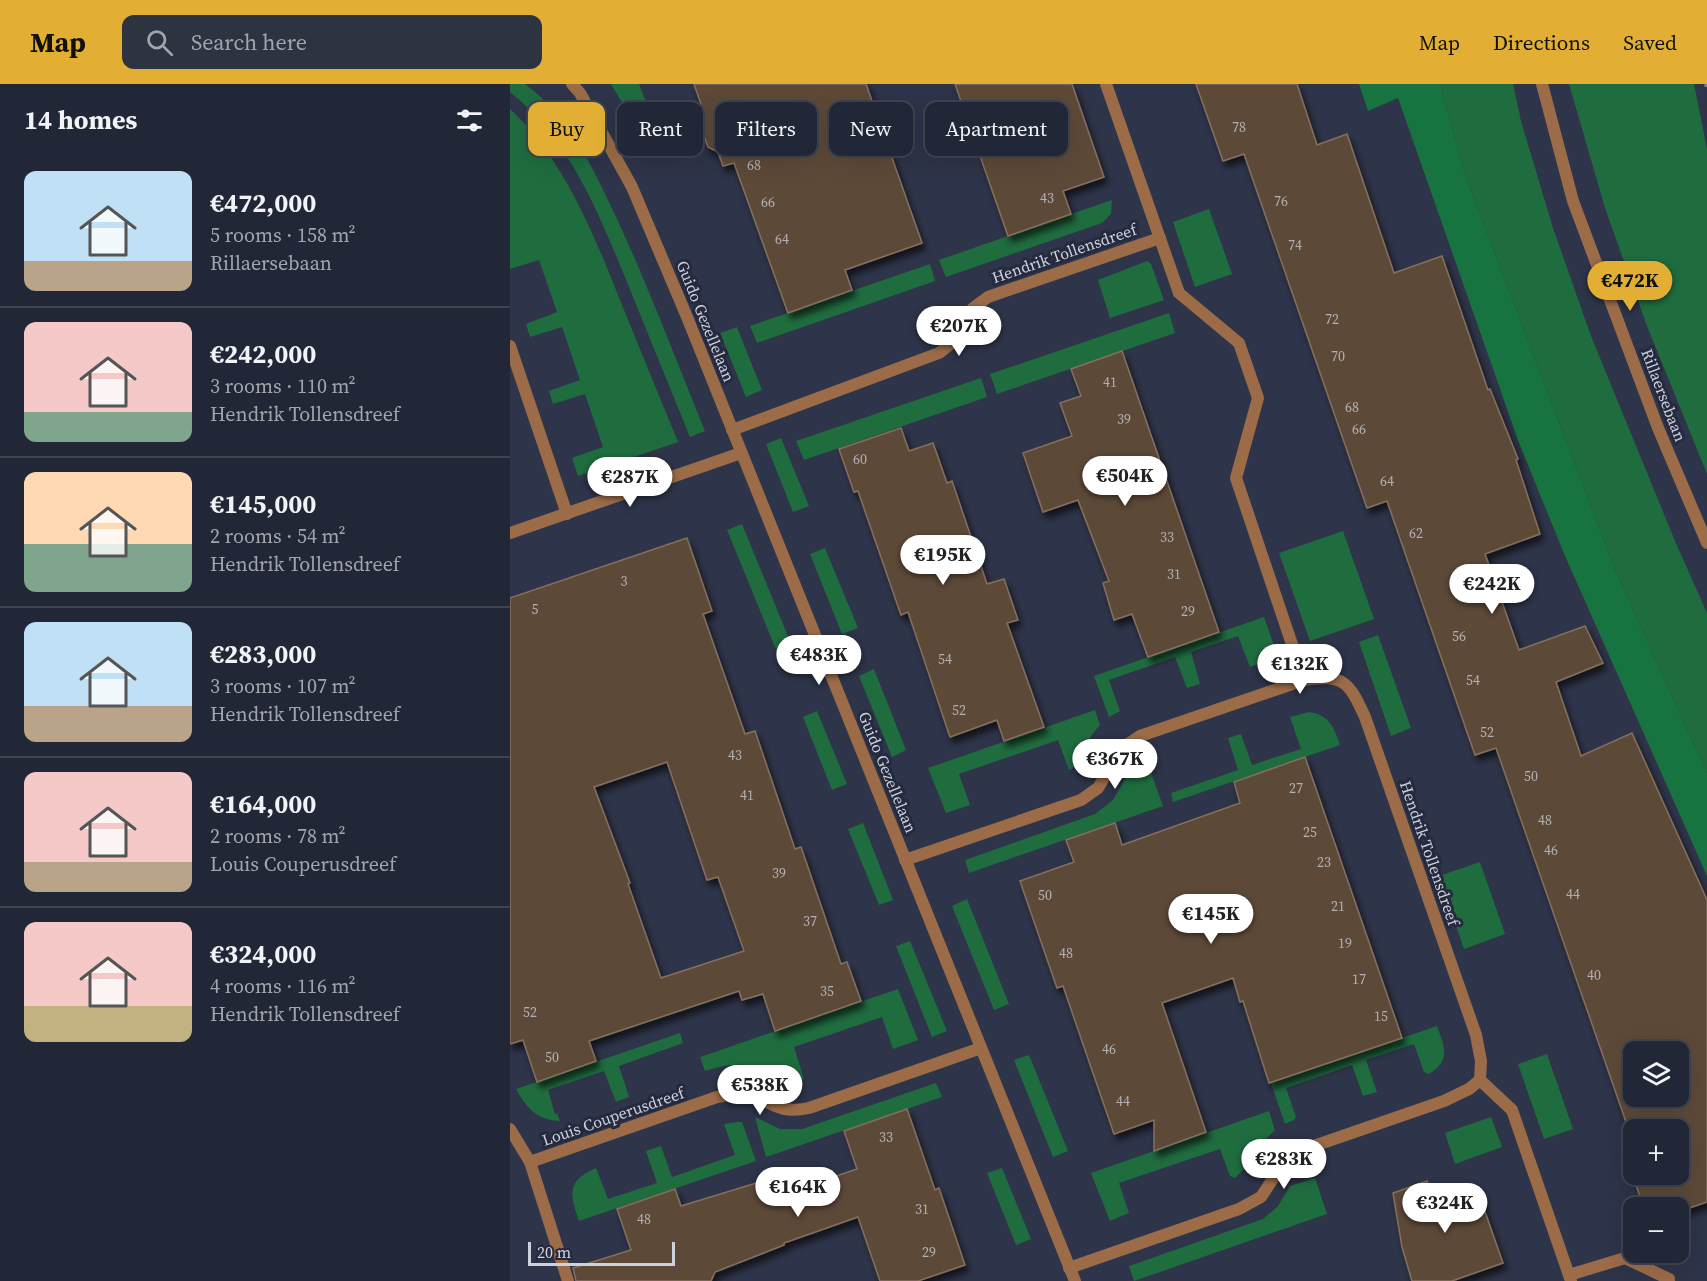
<!DOCTYPE html>
<html lang="en">
<head>
<meta charset="utf-8">
<style>
	:root { --surface:#222737; --page:#2e3342; --text:#f1f3f6; --muted:#a2a5ad; --line:#3f4452; --accent:#e2af34 }
	body { margin:0; font-family:"Source Serif 4",serif; background:var(--page); color:var(--text); height:100vh; display:flex; flex-direction:column; font-size:22px; white-space:nowrap }
	* { box-sizing:border-box; margin:0 }
	p { font-size:20px; color:var(--muted) }
	.icon { flex:none; width:33px; height:33px; fill:none; stroke:currentColor; stroke-width:2; stroke-linecap:round; stroke-linejoin:round }
	.map { position:relative; flex:1; overflow:hidden }
	.details { display:flex; flex-direction:column; background:var(--surface); width:510px }
	.details>* { flex:none }
	.top-card { position:absolute; left:18px; top:18px; width:570px; height:54px; display:flex; gap:12px }
	.buttons { position:absolute; left:1113px; top:957px; display:grid; gap:12px }
	.buttons a { display:grid; place-items:center; width:66px; height:66px; border-radius:12px; background:var(--surface); box-shadow:0 6px 24px #0002,0 0 0 2px var(--line); font-size:30px }
	.scale { position:absolute; left:18px; bottom:15px; width:147px; box-sizing:border-box; padding-left:6px; border:3px solid #ced2df; border-top:0; font-size:16px; line-height:21px; white-space:nowrap; color:#ced2df; -webkit-text-stroke:4px #252a3e; paint-order:stroke }
	.price { position:absolute; translate:-50% -51px; padding:0 14px; border-radius:21px; background:#fff; color:#222; font-size:20px; line-height:39px; filter:drop-shadow(0 2px 3px #0008) }
	.price::after { content:''; position:absolute; left:50%; top:36px; width:18px; height:14px; margin-left:-9px; background:inherit; clip-path:polygon(0 0,100% 0,50% 100%) }
	.price.selected { background:var(--accent); color:#111 }
	ul { padding:0; list-style:none }
	li { display:flex; align-items:center; gap:18px; height:150px; padding:0 24px }
	li+li { border-top:2px solid var(--line) }
	li span { display:grid; place-items:center; flex:none; width:168px; height:120px; border-radius:12px; color:#555 }
	li>.icon { margin-inline-start:auto }
	span .icon { width:72px; height:72px; fill:#fffc; stroke-width:1 }
	li b { font-size:26px }
	h2 { display:flex; justify-content:space-between; align-items:center; height:72px; padding:0 24px; font-size:26px }
	.tag { padding:0 21px; border-radius:12px; background:var(--surface); box-shadow:0 6px 24px #0002,0 0 0 2px var(--line); font-size:21px; line-height:54px }
	.tag.selected { background:var(--accent); color:#111 }
	header { display:flex; align-items:center; gap:36px; box-sizing:border-box; height:84px; padding:0 30px; background:var(--accent); color:#111 }
	header strong { font-size:28px }
	nav { display:flex; gap:33px; margin-inline-start:auto; font-size:21px }
	.search { width:420px; height:54px; background:var(--page); display:flex; align-items:center; gap:15px; box-sizing:border-box; padding:0 21px; border-radius:12px; color:var(--muted); font-size:22px }
	main { display:flex; flex:1; min-height:0 }
	.map>svg:first-child { display:block }
</style>
</head>
<body>
<header>
<strong>Map</strong>
<div class="search"><svg class="icon" aria-label="search" viewBox="0 0 24 24"><circle cx="10" cy="10" r="6"/><path d="M15 15l6 6"/></svg>Search here</div>
<nav><a>Map</a><a>Directions</a><a>Saved</a></nav>
</header>
<main>
<section class="details">
<h2>14 homes<svg class="icon" aria-label="filters" viewBox="0 0 24 24"><path d="M4 7h16M4 17h16"/><circle cx="9" cy="7" r="2"/><circle cx="15" cy="17" r="2"/></svg></h2>
<ul>
<li><span style="background:linear-gradient(#bfe0f5 75%,#b9a48a 0)"><svg class="icon" aria-label="home" viewBox="0 0 24 24"><path d="M3 11l9-7 9 7M6 9v11h12V9"/></svg></span><div><b>€472,000</b><p>5 rooms · 158 m²</p><p>Rillaersebaan</p></div></li>
<li><span style="background:linear-gradient(#f6c9c9 75%,#7fa58c 0)"><svg class="icon" aria-label="home" viewBox="0 0 24 24"><path d="M3 11l9-7 9 7M6 9v11h12V9"/></svg></span><div><b>€242,000</b><p>3 rooms · 110 m²</p><p>Hendrik Tollensdreef</p></div></li>
<li><span style="background:linear-gradient(#ffd9b3 60%,#7fa58c 0)"><svg class="icon" aria-label="home" viewBox="0 0 24 24"><path d="M3 11l9-7 9 7M6 9v11h12V9"/></svg></span><div><b>€145,000</b><p>2 rooms · 54 m²</p><p>Hendrik Tollensdreef</p></div></li>
<li><span style="background:linear-gradient(#bfe0f5 70%,#b9a48a 0)"><svg class="icon" aria-label="home" viewBox="0 0 24 24"><path d="M3 11l9-7 9 7M6 9v11h12V9"/></svg></span><div><b>€283,000</b><p>3 rooms · 107 m²</p><p>Hendrik Tollensdreef</p></div></li>
<li><span style="background:linear-gradient(#f6c9c9 75%,#b9a48a 0)"><svg class="icon" aria-label="home" viewBox="0 0 24 24"><path d="M3 11l9-7 9 7M6 9v11h12V9"/></svg></span><div><b>€164,000</b><p>2 rooms · 78 m²</p><p>Louis Couperusdreef</p></div></li>
<li><span style="background:linear-gradient(#f6c9c9 70%,#c2b280 0)"><svg class="icon" aria-label="home" viewBox="0 0 24 24"><path d="M3 11l9-7 9 7M6 9v11h12V9"/></svg></span><div><b>€324,000</b><p>4 rooms · 116 m²</p><p>Hendrik Tollensdreef</p></div></li>
</ul>
</section>
<div class="map">
<svg width="1197" height="1197" viewBox="0 0 1197 1197">
	<defs>
		<filter id="shadow"><feDropShadow dx="3.5" dy="6" stdDeviation="3" flood-color="#0009"/></filter>
	</defs>
	<rect width="100%" height="100%" fill="#2e3449"/>
	<g fill="#1f6c3f">
		<path d="M0 0H15C60 33 84 86 107 135 139 204 166 276 195 347L180 353C161 306 142 260 123 213 93 140 64 59 0 8Z"/>
		<path d="M101 0H129L152 59 136 65 124 39Z"/>
		<path d="M930 0H1003L1011 37 1043 144 1081 252 1165 457 1197 529V689L1106 488 956 93Z"/>
		<path d="M1059 0H1184L1197 65V390L1137 242 1095 124Z"/>
		<path d="M0 25C55 75 87 158 114 226 132 270 150 314 168 358L68 392 62 374 93 363 75 310 43 320 39 307 70 296 52 243 20 253 16 240 47 228 29 176 0 185Z"/>
		<path d="M602 116 601 130 592 139 436 193 429 176Z"/>
		<path d="M699 125 722 190 685 203 663 138Z"/>
		<path d="M637 177 641 180 654 216 600 234 588 196Z"/>
		<path d="M420 180 425 197 247 259 240 242Z"/>
		<path d="M659 229 665 249 487 310 480 290Z"/>
		<path d="M227 243 252 306 236 313 210 249Z"/>
		<path d="M471 294 477 313 294 376 286 357Z"/>
		<path d="M271 354 299 422 283 428 256 360Z"/>
		<path d="M232 440 282 562 267 568 217 446Z"/>
		<path d="M833 447 864 535 800 557 769 469Z"/>
		<path d="M315 464 348 544 332 550 300 470Z"/>
		<path d="M754 533 768 573 740 583 728 552 681 568 690 600 677 604 665 573 599 596 610 627 599 633 584 592Z"/>
		<path d="M868 551 901 644 881 652 849 558Z"/>
		<path d="M364 585 396 666 382 673 349 592Z"/>
		<path d="M585 626 590 641C586 646 581 651 578 657 571 668 571 681 559 686L548 656 449 690 460 721 436 729 418 684Z"/>
		<path d="M307 627 337 700 322 706 293 633Z"/>
		<path d="M799 628C819 631 824 643 830 661L663 718 661 709 728 686 718 654 731 650 742 681 791 665 780 633Z"/>
		<path d="M639 683 653 722 459 789 455 776 585 730 603 716 618 690Z"/>
		<path d="M353 739 383 816 369 821 338 745Z"/>
		<path d="M970 778 995 850 954 865 929 792Z"/>
		<path d="M457 815 499 920 484 926 442 822Z"/>
		<path d="M400 857 437 947 422 953 386 862Z"/>
		<path d="M388 905 408 956 383 965 372 933 284 963 294 995C274 1002 261 986 241 982 225 979 210 982 195 987L190 973Z"/>
		<path d="M927 942C934 962 942 976 919 990L914 988 904 960 856 976 867 1008 853 1012 842 981 776 1004 786 1033 784 1036 775 1040 761 999Z"/>
		<path d="M170 949 173 959 109 982 119 1013 106 1018 94 987 38 1006 45 1030 47 1029 50 1037C26 1036 17 1024 6 1005Z"/>
		<path d="M1037 970 1063 1045 1034 1055 1008 980Z"/>
		<path d="M519 971 558 1067 543 1073 504 976Z"/>
		<path d="M426 999 432 1013 256 1073 245 1033 270 1045H292Z"/>
		<path d="M759 1027 765 1046 746 1065 734 1085 725 1094 720 1092 710 1065 609 1099 619 1129 600 1137 581 1089Z"/>
		<path d="M981 1033 992 1063 945 1080 935 1049Z"/>
		<path d="M227 1038H232L246 1077 69 1137C60 1110 56 1097 86 1084L98 1115 147 1099 136 1067 151 1062 162 1093 225 1071 214 1040Z"/>
		<path d="M492 1084 521 1155 506 1161 477 1089Z"/>
		<path d="M805 1094 817 1130 624 1197 619 1182 753 1135 768 1122 780 1102Z"/>
	</g>
	<path fill="#177340" d="M849 0H930L956 93 1106 488 1197 689V792L1055 472 1009 359 888 14 858 27Z"/>
	<g fill="#5d4938" stroke="#846f5d" stroke-width="1.5" fill-rule="evenodd" filter="url(#shadow)">
		<path d="M184 0H356L412 159 335 186 342 206 278 229 224 79 213 82 208 68 198 63 186 30 191 20Z"/>
		<path d="M445 0H562L594 93 553 107 561 130 498 152Z"/>
		<path d="M686 0H787L807 61 837 50 884 189 932 172 978 306 980 305 1008 375 1006 376 1030 450 975 470 1009 566 1075 542 1093 579 1046 598 1071 672 1122 649 1197 816V1118L1168 1128V1124H1143L1132 1118 1116 1074 1124 1071V1090H1168V1046H1124V1061L986 664 965 671 877 417 857 424 734 70 713 77ZM1124 968H1168V1012H1124Z"/>
		<path d="M612 267 709 548 638 573 622 530 604 536 593 499 599 497 568 416 533 428 513 369 562 352 550 319 571 312 561 285Z"/>
		<path d="M391 344 399 367 423 359 437 399 442 397 477 500 494 495 508 536 497 539 534 643 494 657 487 636 440 653 398 528 391 531 348 407 344 408 329 365Z"/>
		<path d="M177 454 202 527 193 530 235 650 245 647 285 765 291 763 331 880 337 878 351 917 265 947 253 910 232 916 229 907 79 957 86 977 27 998 13 956 0 960V514ZM157 678 197 796 208 793 234 867 151 894 118 800 120 799 84 703Z"/>
		<path d="M795 673 892 954 759 999 733 917 730 918 723 894 652 919 696 1048 644 1067V1036L604 1050 553 902 547 904 510 797 564 778 556 756 605 739 612 761 730 719 724 698Z"/>
		<path d="M397 1025 425 1106 429 1104 455 1181 408 1197H370L348 1133 274 1159V1161L205 1188 201 1197H66L63 1184 121 1166 107 1125 165 1105 171 1122 253 1097 258 1115 347 1085 334 1047Z"/>
		<path d="M917 1097 924 1118 966 1102 993 1179 942 1197H902L892 1163 883 1109Z"/>
	</g>
	<g fill="none" stroke-linecap="round" stroke-linejoin="round">
		<path stroke="#808596" stroke-width="4" stroke-dasharray="3 3" stroke-linecap="butt" d="M1196 0 1197 5"/>
		<g stroke="#9c6c48" stroke-width="12">
			<path d="M62 0 70 9 122 103 177 233 565 1197"/>
			<path d="M596 0 669 209 729 259 748 314 726 394 794 596C834 590 839 598 855 633L966 951 971 977 970 996 1002 1026 1061 1197"/>
			<path d="M0 262 57 430"/>
			<path d="M222 346 429 269 445 256 463 224 478 213 650 154"/>
			<path d="M0 449 231 369"/>
			<path d="M395 776 571 716 588 704 612 664 630 652 794 596"/>
			<path d="M0 1045 20 1078 58 1197"/>
			<path d="M20 1078 207 1013C214 1012 223 1009 230 1009 260 1012 262 1032 299 1024L471 964"/>
			<path d="M559 1184 729 1125 751 1113 774 1078 798 1064 934 1017 959 1005 970 996"/>
			<path d="M1059 1191 1115 1174 1159 1195V1197"/>
		</g>
		<path stroke="#9c6c48" stroke-width="12" d="M1032 0 1063 117 1148 344 1197 459"/>
	</g>
	<g text-anchor="middle" stroke-width="6" stroke-linejoin="round" paint-order="stroke">
		<g font-size="14" fill="#b2b0b5">
			<text x="729" y="48">78</text>
			<text x="244" y="86">68</text>
			<text x="537" y="119">43</text>
			<text x="771" y="122">76</text>
			<text x="258" y="123">66</text>
			<text x="272" y="160">64</text>
			<text x="785" y="166">74</text>
			<text x="822" y="240">72</text>
			<text x="828" y="277">70</text>
			<text x="600" y="303">41</text>
			<text x="842" y="328">68</text>
			<text x="614" y="340">39</text>
			<text x="849" y="350">66</text>
			<text x="350" y="380">60</text>
			<text x="877" y="402">64</text>
			<text x="906" y="454">62</text>
			<text x="657" y="458">33</text>
			<text x="664" y="495">31</text>
			<text x="114" y="502">3</text>
			<text x="25" y="530">5</text>
			<text x="678" y="532">29</text>
			<text x="949" y="557">56</text>
			<text x="435" y="580">54</text>
			<text x="963" y="601">54</text>
			<text x="449" y="631">52</text>
			<text x="977" y="653">52</text>
			<text x="225" y="676">43</text>
			<text x="1021" y="697">50</text>
			<text x="786" y="709">27</text>
			<text x="237" y="716">41</text>
			<text x="1035" y="741">48</text>
			<text x="800" y="753">25</text>
			<text x="1041" y="771">46</text>
			<text x="814" y="783">23</text>
			<text x="269" y="794">39</text>
			<text x="1063" y="815">44</text>
			<text x="535" y="816">50</text>
			<text x="828" y="827">21</text>
			<text x="300" y="842">37</text>
			<text x="835" y="864">19</text>
			<text x="556" y="874">48</text>
			<text x="1084" y="896">40</text>
			<text x="849" y="900">17</text>
			<text x="317" y="912">35</text>
			<text x="20" y="933">52</text>
			<text x="871" y="937">15</text>
			<text x="599" y="970">46</text>
			<text x="42" y="978">50</text>
			<text x="613" y="1022">44</text>
			<text x="376" y="1058">33</text>
			<text x="412" y="1130">31</text>
			<text x="134" y="1140">48</text>
			<text x="419" y="1173">29</text>
		</g>
		<g font-size="16" fill="#ced2df" stroke="#252a3e">
			<text transform="translate(554 169) rotate(-19)" y="6">Hendrik Tollensdreef</text>
			<text transform="translate(196 237) rotate(68)" y="6">Guido Gezellelaan</text>
			<text transform="translate(1154 311) rotate(69)" y="6">Rillaersebaan</text>
			<text transform="translate(378 688) rotate(68)" y="6">Guido Gezellelaan</text>
			<text transform="translate(920 769) rotate(71)" y="6">Hendrik Tollensdreef</text>
			<text transform="translate(103 1032) rotate(-19)" y="6">Louis Couperusdreef</text>
		</g>
	</g>
</svg>
<div class="buttons">
<a><svg class="icon" aria-label="layers" viewBox="0 0 24 24"><path d="M12 4l9 5-9 5-9-5zM3 14l9 5 9-5"/></svg></a>
<a>+</a>
<a>−</a>
</div>
<div class="scale">20 m</div>
<b class="price selected" style="left:1120px;top:228px">€472K</b>
<b class="price" style="left:449px;top:273px">€207K</b>
<b class="price" style="left:615px;top:423px">€504K</b>
<b class="price" style="left:120px;top:424px">€287K</b>
<b class="price" style="left:433px;top:502px">€195K</b>
<b class="price" style="left:982px;top:531px">€242K</b>
<b class="price" style="left:309px;top:602px">€483K</b>
<b class="price" style="left:790px;top:611px">€132K</b>
<b class="price" style="left:605px;top:706px">€367K</b>
<b class="price" style="left:701px;top:861px">€145K</b>
<b class="price" style="left:250px;top:1032px">€538K</b>
<b class="price" style="left:774px;top:1106px">€283K</b>
<b class="price" style="left:288px;top:1134px">€164K</b>
<b class="price" style="left:935px;top:1150px">€324K</b>
<div class="top-card">
<a class="tag selected">Buy</a>
<a class="tag">Rent</a>
<a class="tag">Filters</a>
<a class="tag">New</a>
<a class="tag">Apartment</a>
</div>
</div>
</main>
</body>
</html>
